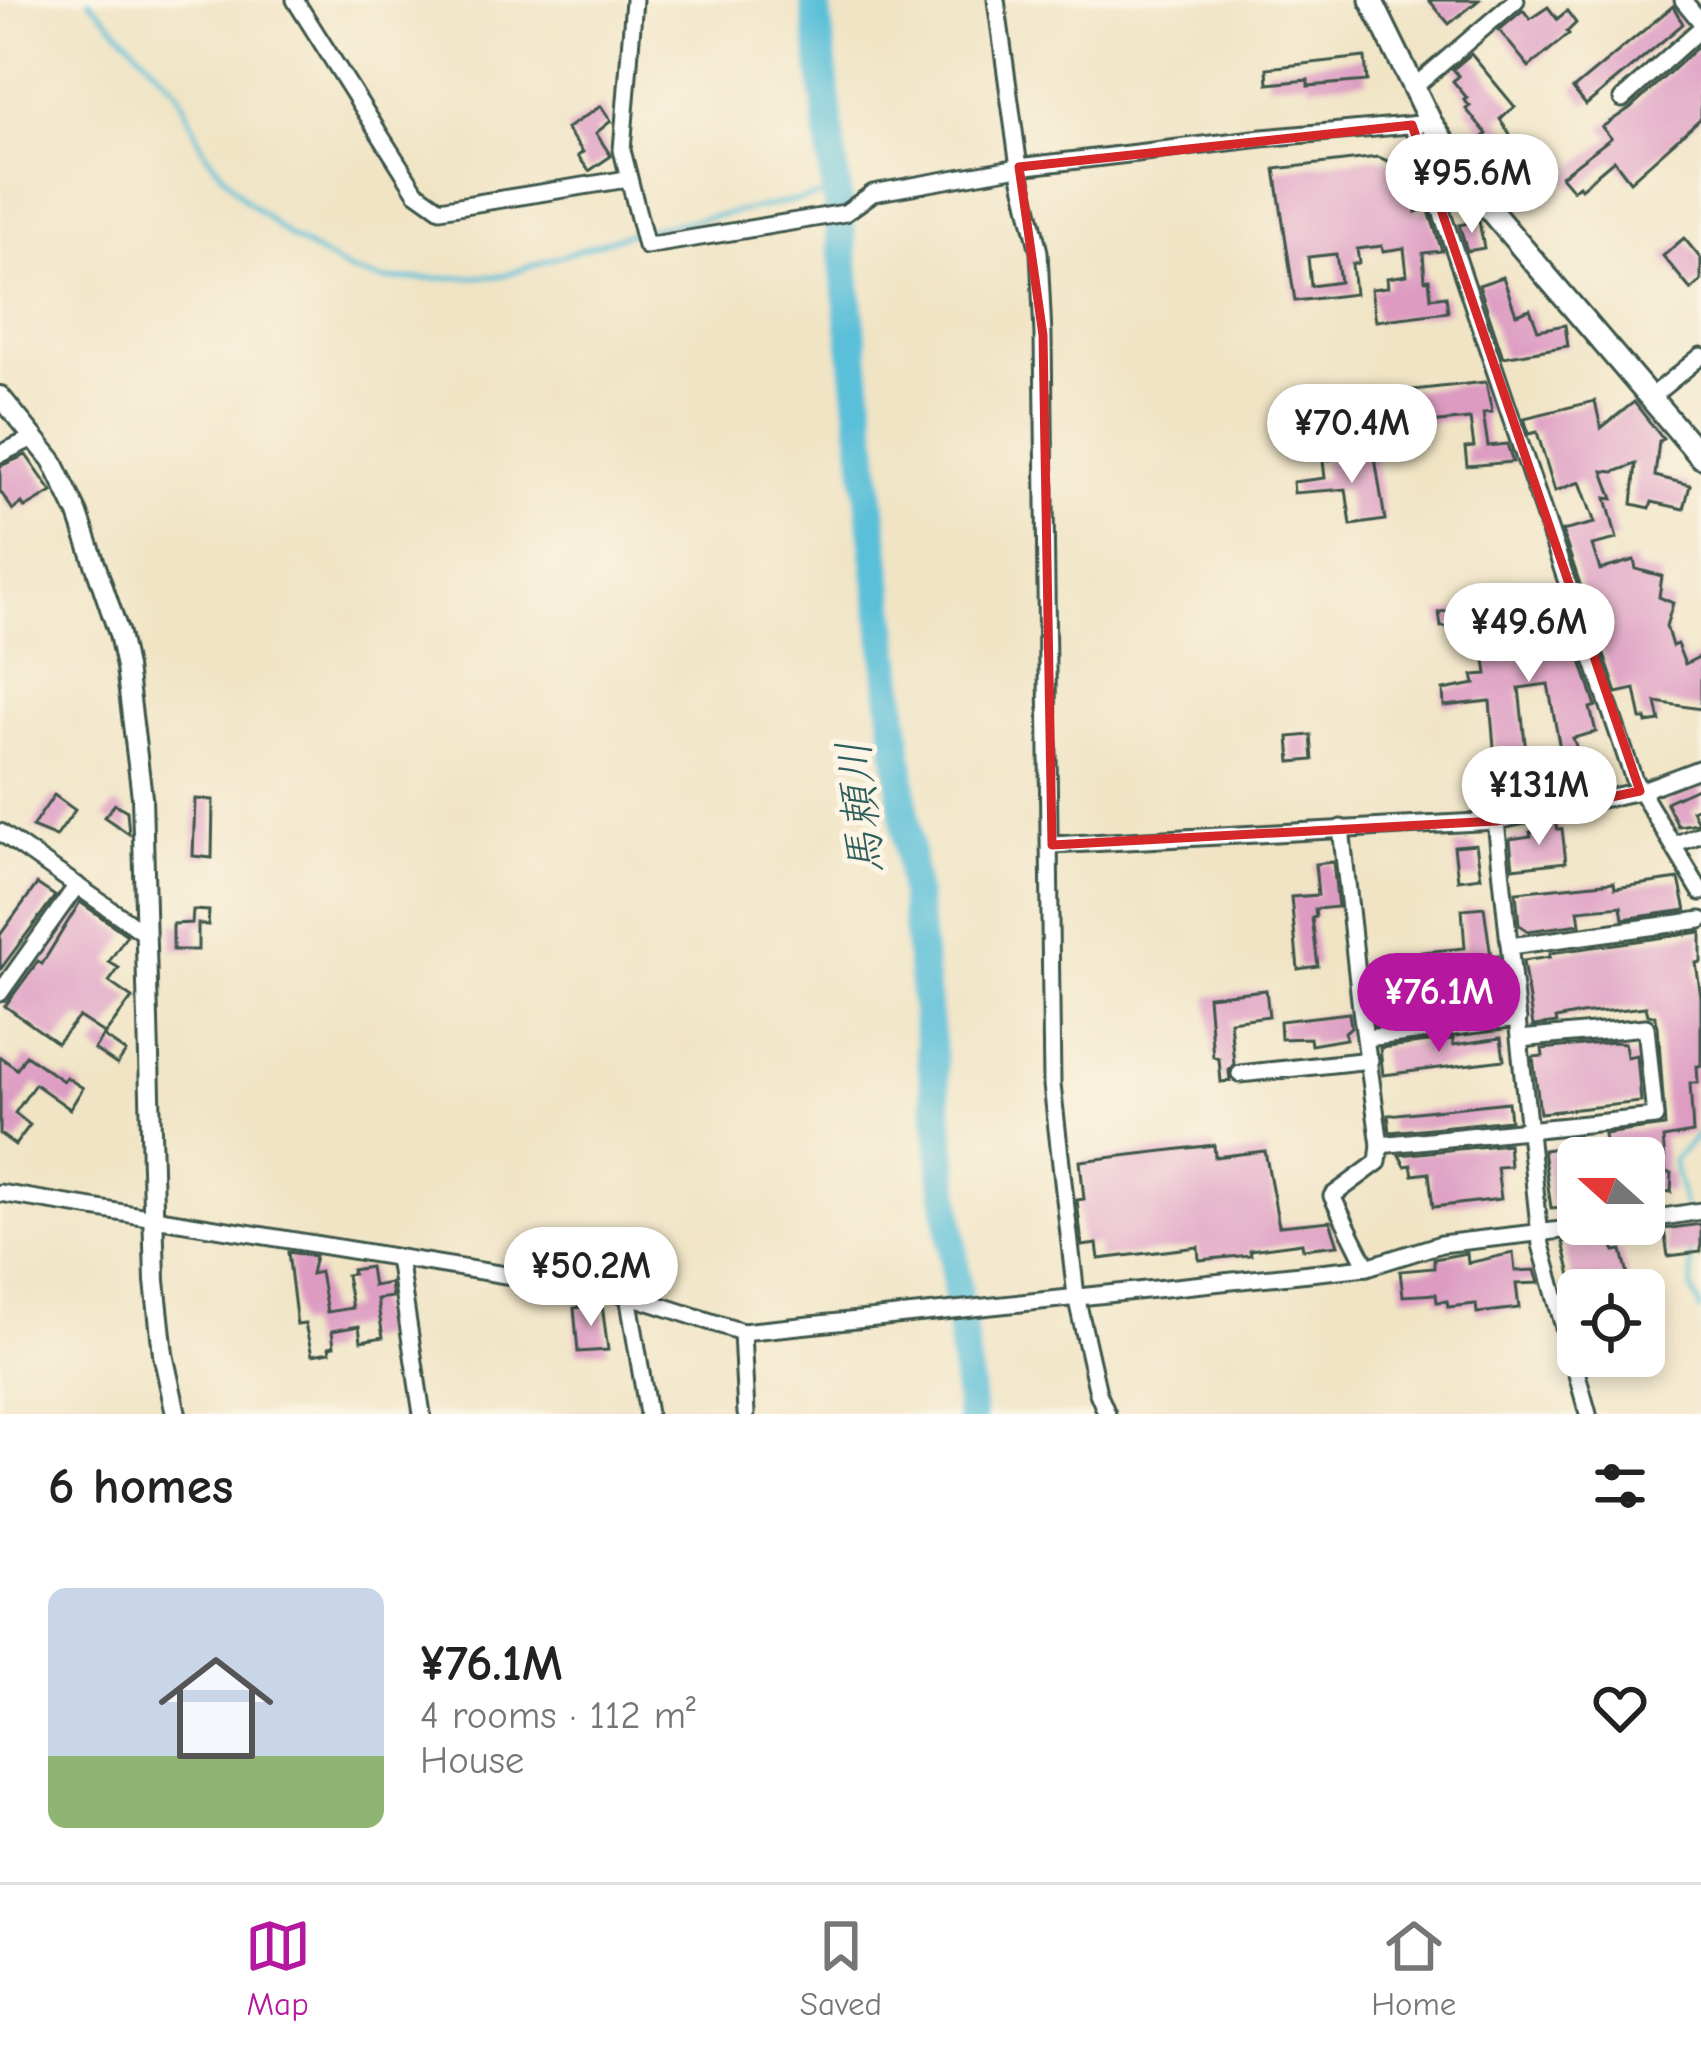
<!DOCTYPE html>
<html lang="en">
<head>
<meta charset="utf-8">
<style>
	:root { --surface:#fff; --page:#f2f2f2; --text:#222; --muted:#767676; --line:#e0e0e0; --accent:#b5179e }
	body { margin:0; font-family:"Comic Neue","Klee One",sans-serif; background:var(--page); color:var(--text); height:100vh; display:flex; flex-direction:column; font-size:45px; white-space:nowrap }
	* { box-sizing:border-box; margin:0 }
	p { font-size:39px; color:var(--muted) }
	.icon { flex:none; width:66px; height:66px; fill:none; stroke:currentColor; stroke-width:2; stroke-linecap:round; stroke-linejoin:round }
	.map { position:relative; height:1414px; overflow:hidden }
	.sheet { display:flex; flex-direction:column; background:var(--surface); flex:1 }
	.sheet>* { flex:none }
	.needle { width:78px; rotate:291deg }
	.controls { position:absolute; left:1557px; top:1137px; display:grid; gap:24px }
	.controls a { display:grid; place-items:center; width:108px; height:108px; border-radius:18px; background:var(--surface); box-shadow:0 6px 18px #0003; font-size:60px }
	.price { position:absolute; translate:-50% -102px; padding:0 27px; border-radius:42px; background:#fff; color:#222; font-size:39px; line-height:78px; filter:drop-shadow(0 3px 6px #0008) }
	.price::after { content:''; position:absolute; left:50%; top:72px; width:36px; height:27px; margin-left:-18px; background:inherit; clip-path:polygon(0 0,100% 0,50% 100%) }
	.price.on { background:var(--accent); color:#fff }
	ul { padding:0; list-style:none }
	li { display:flex; align-items:center; gap:36px; height:300px; padding:0 48px }
	li+li { border-top:3px solid var(--line) }
	li span { display:grid; place-items:center; flex:none; width:336px; height:240px; border-radius:18px; color:#555 }
	li>.icon { margin-inline-start:auto }
	span .icon { width:144px; height:144px; fill:#fffc; stroke-width:1 }
	li b { font-size:51px }
	h2 { display:flex; justify-content:space-between; align-items:center; height:144px; padding:0 48px; font-size:51px }
	.tab-bar { display:flex; justify-content:space-around; align-items:center; height:168px; border-top:3px solid var(--line); background:var(--surface); font-size:33px; color:var(--muted) }
	.tab-bar a { display:grid; justify-items:center; gap:6px }
	.tab-bar .on { color:var(--accent) }
	.map>svg:first-child { display:block }
</style>
</head>
<body>
<div class="map">
<svg width="1701" height="1414" viewBox="0 0 1701 1414">
	<rect width="100%" height="100%" fill="#fcf5e5"/>
	<filter id="ink" filterUnits="userSpaceOnUse"><feTurbulence type="fractalNoise" baseFrequency=".00833" numOctaves="2"/><feDisplacementMap in="SourceGraphic" scale="24" xChannelSelector="R" yChannelSelector="G"/><feConvolveMatrix kernelMatrix="1 2 1 2 8 2 1 2 1" color-interpolation-filters="sRGB"/></filter>
	<filter id="wash" filterUnits="userSpaceOnUse"><feTurbulence type="fractalNoise" baseFrequency=".004" numOctaves="4" result="noise"/><feDisplacementMap in="SourceGraphic" scale="48" xChannelSelector="R" yChannelSelector="G"/><feGaussianBlur stdDeviation="2.7" result="paint"/><feColorMatrix in="noise" values="0 0 0 0 0 0 0 0 0 0 0 0 0 0 0 0 0 1.4 0 .05"/><feComposite in="paint" operator="in"/></filter>
	<g filter="url(#wash)">
		<rect width="100%" height="100%" fill="#f0e4c5"/>
		<g fill="none" stroke-linecap="round" stroke-linejoin="round">
			<g stroke="#5abfd8" stroke-width="4.5">
				<path d="M89 0 177 90 205 152 243 198 290 237 350 271 383 280 501 276 636 231"/>
				<path d="M647 229 836 193"/>
				<path d="M1701 1098V1102"/>
				<path d="M1684 1206 1673 1160 1701 1132"/>
				<path d="M1690 1252 1692 1290 1701 1310"/>
			</g>
			<path stroke="#5abfd8" stroke-width="30" d="M815 0 971 1414"/>
		</g>
		<g id="blocks">
			<g fill="#dd9bc2" fill-rule="evenodd">
				<path d="M1429 0H1479L1449 24Z"/>
				<path d="M1673 6 1683 24 1586 105 1573 89Z"/>
				<path d="M1548 7 1557 19 1567 11 1576 23 1567 32 1569 34 1529 67 1499 30 1523 10 1530 19Z"/>
				<path d="M1701 44V118L1630 181 1614 160 1581 188 1579 185 1573 190 1561 176 1611 138 1602 127 1630 108Z"/>
				<path d="M1471 54 1515 107 1500 119 1517 146 1498 159 1484 136 1487 134 1466 109 1470 106 1464 100 1467 98 1453 81 1459 76 1453 69Z"/>
				<path d="M1365 57 1367 81 1308 86V80L1268 84 1267 68Z"/>
				<path d="M601 106 611 121 596 133 611 156 589 171 578 156 583 152 566 129Z"/>
				<path d="M1378 157 1393 163 1394 168 1414 171 1416 212 1428 208 1442 251 1423 253 1425 280 1429 279 1431 298 1446 296 1448 312 1376 321 1371 289 1388 287 1387 278 1407 275 1404 248 1383 251 1382 246 1357 249 1359 263 1352 264 1355 294 1295 301 1275 169ZM1336 254 1340 282 1311 286 1308 257Z"/>
				<path d="M1479 221 1484 248 1467 251 1459 225Z"/>
				<path d="M1684 238 1701 259V281L1691 290 1663 256Z"/>
				<path d="M1503 277 1516 314 1530 309 1538 330 1565 325 1568 346 1503 357 1479 285Z"/>
				<path d="M1486 382 1492 412 1483 413 1488 446 1507 444 1513 462 1467 466 1465 448 1474 447 1470 419 1348 431 1347 422 1307 427 1304 402Z"/>
				<path d="M1595 401 1601 428 1634 402 1663 439 1659 441 1655 476 1690 485 1684 509 1652 502 1650 508 1632 504 1636 464 1614 472 1603 471 1613 499 1606 498 1617 539 1592 545 1600 570 1634 560 1636 569 1662 576 1659 597 1673 603 1666 626 1672 646 1677 644 1685 664 1701 656V709L1656 702 1660 721 1647 723 1646 719H1641L1635 689 1617 693 1562 531 1595 523 1580 482 1555 491 1537 432 1529 434 1524 418Z"/>
				<path d="M1374 452 1385 520 1351 525 1346 489 1294 493 1293 482 1325 478 1323 461Z"/>
				<path d="M26 455 52 492 25 508 22 503 13 510 0 491V466Z"/>
				<path d="M1560 598 1596 706 1590 708 1596 732 1573 738 1590 785 1568 792 1548 684 1519 688 1528 770 1513 772 1516 803 1499 804 1490 701 1444 706 1443 690 1475 684 1473 675 1487 674 1485 659 1511 655 1509 622 1441 627 1439 612Z"/>
				<path d="M1311 735 1313 760 1291 762 1289 737Z"/>
				<path d="M1701 786V806L1692 810 1698 823 1678 826 1666 802Z"/>
				<path d="M54 795 75 810 56 837 32 827Z"/>
				<path d="M195 799 213 800 212 858 193 856Z"/>
				<path d="M115 804 127 811 129 834 104 817Z"/>
				<path d="M1555 821 1557 829H1562L1566 862 1513 868 1510 839 1531 836 1530 832 1543 830 1542 824Z"/>
				<path d="M1476 844 1481 877 1458 880 1454 846Z"/>
				<path d="M1333 862 1338 907 1315 909 1316 917 1312 918 1318 966 1298 969 1291 897 1318 895 1315 864Z"/>
				<path d="M1679 879 1686 910 1623 919 1621 906 1578 910 1580 924 1528 931 1519 925 1516 892 1614 882 1615 888Z"/>
				<path d="M37 884 55 896 0 970V935Z"/>
				<path d="M80 902 127 935 109 962 119 968 109 982 132 998 105 1034 79 1017 57 1043 5 1006 38 961 42 964Z"/>
				<path d="M1484 907 1491 957 1498 956 1500 974 1477 977 1476 1012 1425 1019 1422 996 1396 998 1398 1022 1375 1025 1373 1010 1379 1009 1380 1004 1377 961 1412 957 1411 953 1465 948 1462 909Z"/>
				<path d="M193 910 209 911 208 925 198 924V950H173V924L192 923Z"/>
				<path d="M1701 932V962L1696 963 1701 997V1066H1697L1698 1083H1690L1693 1133 1663 1138 1666 1172 1672 1173 1671 1192 1646 1189 1648 1168H1644V1158H1578L1576 1206 1551 1208 1543 1150 1565 1147 1564 1138 1579 1137 1580 1145 1605 1141 1604 1134 1665 1126 1658 1026 1655 1016 1648 1015 1646 1007 1581 1014 1556 1019 1557 1023 1533 1026 1523 961 1550 957V953Z"/>
				<path d="M1266 990 1269 1016 1230 1021 1234 1064 1229 1070 1230 1081 1221 1082 1219 1059 1213 1057 1208 996Z"/>
				<path d="M1349 1013 1351 1027 1345 1032 1346 1039 1311 1045 1310 1038 1281 1039 1280 1021Z"/>
				<path d="M103 1036 126 1052 117 1065 94 1049Z"/>
				<path d="M1501 1038 1504 1060 1383 1075 1380 1048 1453 1039V1045Z"/>
				<path d="M1614 1042 1625 1043 1627 1057 1637 1055 1641 1102 1540 1113 1533 1057 1543 1056 1542 1049Z"/>
				<path d="M26 1055 63 1081 66 1077 83 1088 70 1109 35 1084 15 1113 30 1125 15 1145 0 1134V1057L17 1069Z"/>
				<path d="M1508 1102 1510 1120 1390 1132 1388 1115Z"/>
				<path d="M1508 1144 1510 1166 1497 1167 1501 1199 1433 1207 1429 1173 1413 1175 1411 1165 1405 1166 1399 1155Z"/>
				<path d="M1214 1145 1215 1157 1265 1151 1279 1226 1330 1221 1338 1245 1303 1249 1302 1243 1250 1250 1251 1255 1199 1260 1198 1247 1099 1259 1097 1244 1082 1246 1077 1200 1084 1199 1080 1161Z"/>
				<path d="M1701 1224V1252L1668 1256 1664 1229Z"/>
				<path d="M1608 1237 1615 1251 1622 1250 1628 1276 1574 1288 1563 1242Z"/>
				<path d="M288 1252 315 1256 311 1274 320 1272 327 1312 352 1308 346 1275 353 1274 352 1270 370 1267 373 1286 390 1283 392 1297 377 1299 383 1337 361 1341 359 1326 332 1331 334 1346 329 1347 330 1352 312 1355 305 1324 297 1325Z"/>
				<path d="M1467 1253 1468 1263 1513 1253 1515 1271 1535 1270 1539 1283 1516 1284 1519 1308 1477 1313 1476 1304 1448 1307 1447 1301 1437 1302 1436 1294 1403 1296 1400 1271 1434 1268V1259Z"/>
				<path d="M602 1305 608 1350 578 1352 574 1308Z"/>
			</g>
		</g>
	</g>
	<g filter="url(#ink)">
		<use href="#blocks" fill-opacity="0" stroke="#3e564a" stroke-width="3"/>
		<g fill="none" stroke-linecap="round" stroke-linejoin="round">
			<g stroke="#3e564a" stroke-width="21">
				<g id="minor">
					<path d="M295 0 416 192 440 209 627 179"/>
					<path d="M634 0 622 150 646 246 845 213 873 193 1019 167 1262 138 1431 123"/>
					<path d="M996 0 1019 167 1039 252 1043 335 1052 1085 1076 1296 1098 1393 1107 1414"/>
					<path d="M1683 0 1701 22"/>
					<path d="M1413 88 1516 0"/>
					<path d="M1622 99 1701 28"/>
					<path d="M1412 125 1634 780 1701 892"/>
					<path d="M1651 397 1701 356"/>
					<path d="M0 454 33 438"/>
					<path d="M1341 828 1361 1009 1380 1145 1378 1162 1332 1196 1367 1267"/>
					<path d="M0 832 146 934"/>
					<path d="M1052 845 1496 821"/>
					<path d="M1674 845 1701 834"/>
					<path d="M1510 946 1701 920"/>
					<path d="M0 993 77 885"/>
					<path d="M1367 1038 1518 1019"/>
					<path d="M1240 1074 1370 1060"/>
					<path d="M1380 1145 1655 1117 1646 1027 1520 1039"/>
					<path d="M0 1193 628 1295 742 1332 1367 1267 1441 1244 1614 1224"/>
					<path d="M1644 1220 1701 1211"/>
					<path d="M398 1258 422 1414"/>
					<path d="M628 1295 648 1414"/>
					<path d="M742 1332 746 1414"/>
					<path d="M1588 1414 1541 1245 1496 821 1640 791 1701 768"/>
				</g>
			</g>
			<g stroke="#3e564a" stroke-width="24">
				<path id="tertiary" d="M0 396 52 460 78 514 119 634 126 667 142 797 155 1281 163 1354 176 1414"/>
			</g>
			<g stroke="#3e564a" stroke-width="27">
				<path id="secondary" d="M1371 0 1431 123 1484 203 1701 457"/>
			</g>
			<use href="#minor" stroke="#fff" stroke-width="15"/>
			<use href="#tertiary" stroke="#fff" stroke-width="18"/>
			<use href="#secondary" stroke="#fff" stroke-width="21"/>
		</g>
	</g>
	<path fill="none" stroke="#d62828" stroke-width="9" stroke-linejoin="round" d="M1412 125 1640 791 1496 821 1052 845 1043 335 1019 167Z"/>
	<g text-anchor="middle" stroke-width="10" stroke-linejoin="round" paint-order="stroke">
		<g font-size="45" font-style="italic" fill="#2e5e5d" stroke="#fcf5e5">
			<text transform="translate(859 808) rotate(-96)" y="16">馬頼川</text>
		</g>
	</g>
</svg>
<div class="controls">
<a><svg class="needle" viewBox="-14 -14 28 28"><path d="M0-13l5 13h-10z" fill="#e53935"/><path d="M0 13l5-13h-10z" fill="#767676"/></svg></a>
<a><svg class="icon" aria-label="locate" viewBox="0 0 24 24"><circle cx="12" cy="12" r="6"/><path d="M12 2v4M12 18v4M2 12h4M18 12h4"/></svg></a>
</div>
<b class="price" style="left:1472px;top:236px">¥95.6M</b>
<b class="price" style="left:1352px;top:486px">¥70.4M</b>
<b class="price" style="left:1529px;top:685px">¥49.6M</b>
<b class="price" style="left:1539px;top:848px">¥131M</b>
<b class="price on" style="left:1439px;top:1055px">¥76.1M</b>
<b class="price" style="left:591px;top:1329px">¥50.2M</b>
</div>
<section class="sheet">
<h2>6 homes<svg class="icon" aria-label="filters" viewBox="0 0 24 24"><path d="M4 7h16M4 17h16"/><circle cx="9" cy="7" r="2"/><circle cx="15" cy="17" r="2"/></svg></h2>
<ul>
<li><span style="background:linear-gradient(#c9d6e8 70%,#8fb573 0)"><svg class="icon" aria-label="home" viewBox="0 0 24 24"><path d="M3 11l9-7 9 7M6 9v11h12V9"/></svg></span><div><b>¥76.1M</b><p>4 rooms · 112 m²</p><p>House</p></div><svg class="icon" aria-label="heart" viewBox="0 0 24 24"><path d="M12 20l-8-8c-3-5 5-10 8-4 3-6 11-1 8 4z"/></svg></li>
</ul>
</section>
<nav class="tab-bar">
<a class="on"><svg class="icon" aria-label="map" viewBox="0 0 24 24"><path d="M3 6l6-2 6 2 6-2v14l-6 2-6-2-6 2zM9 4v14M15 6v14"/></svg>Map</a>
<a><svg class="icon" aria-label="saved" viewBox="0 0 24 24"><path d="M7 4h10v16l-5-4-5 4z"/></svg>Saved</a>
<a><svg class="icon" aria-label="home" viewBox="0 0 24 24"><path d="M3 11l9-7 9 7M6 9v11h12V9"/></svg>Home</a>
</nav>
</body>
</html>
